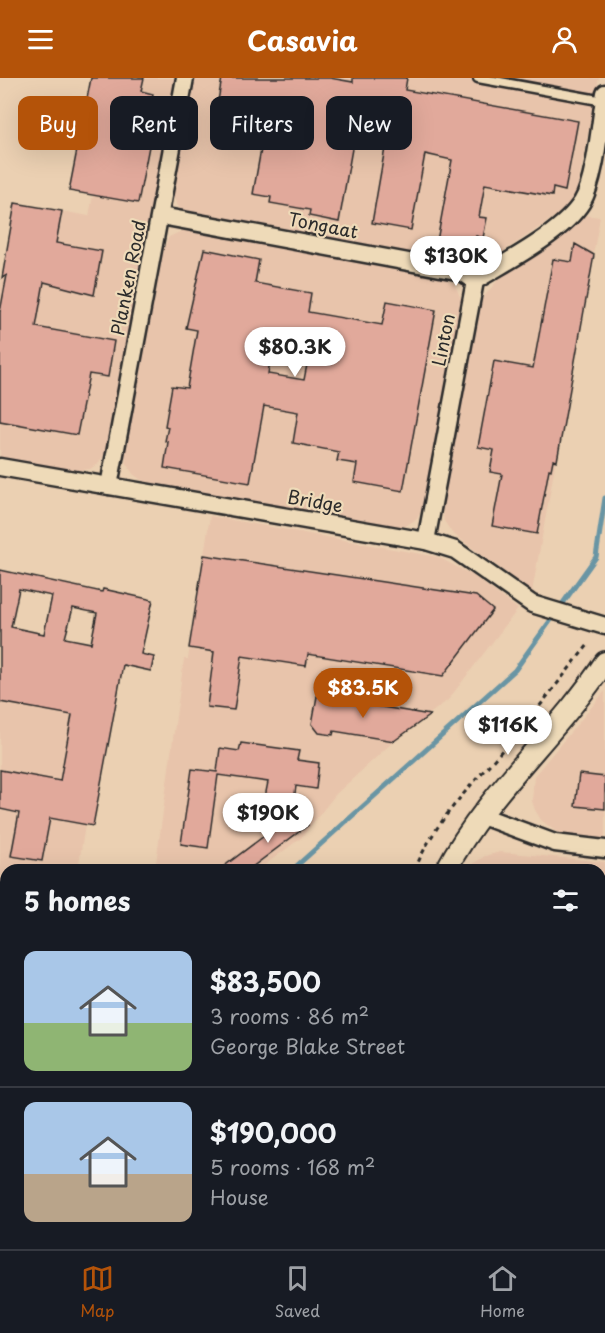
<!DOCTYPE html>
<html lang="en">
<head>
<meta charset="utf-8">
<style>
	:root { --surface:#171b24; --page:#20242c; --text:#f1f3f6; --muted:#9ea1a6; --line:#363941; --accent:#b45309 }
	body { margin:0; font-family:"Playpen Sans",sans-serif; background:var(--page); color:var(--text); height:100vh; display:flex; flex-direction:column; font-size:22px; white-space:nowrap }
	* { box-sizing:border-box; margin:0 }
	p { font-size:20px; color:var(--muted) }
	.icon { flex:none; width:33px; height:33px; fill:none; stroke:currentColor; stroke-width:2; stroke-linecap:round; stroke-linejoin:round }
	.map { position:relative; flex:1; overflow:hidden }
	.details { position:absolute; left:0px; top:786px; width:606px; height:386px; display:flex; flex-direction:column; background:var(--surface); border-radius:18px 18px 0 0; box-shadow:0 6px 24px #0002 }
	.details>* { flex:none }
	.banner { position:absolute; left:18px; top:18px; width:570px; height:54px; display:flex; gap:12px }
	.price { position:absolute; translate:-50% -51px; padding:0 14px; border-radius:21px; background:#fff; color:#222; font-size:20px; line-height:39px; filter:drop-shadow(0 2px 3px #0008) }
	.price::after { content:''; position:absolute; left:50%; top:36px; width:18px; height:14px; margin-left:-9px; background:inherit; clip-path:polygon(0 0,100% 0,50% 100%) }
	.price.active { background:var(--accent); color:#fff }
	ul { padding:0; list-style:none }
	li { display:flex; align-items:center; gap:18px; height:150px; padding:0 24px }
	li+li { border-top:2px solid var(--line) }
	li span { display:grid; place-items:center; flex:none; width:168px; height:120px; border-radius:12px; color:#555 }
	li>.icon { margin-inline-start:auto }
	span .icon { width:72px; height:72px; fill:#fffc; stroke-width:1 }
	li b { font-size:26px }
	h2 { display:flex; justify-content:space-between; align-items:center; height:72px; padding:0 24px; font-size:26px }
	.pill { padding:0 21px; border-radius:12px; background:var(--surface); box-shadow:0 6px 24px #0002; font-size:21px; line-height:54px }
	.pill.active { background:var(--accent); color:#fff }
	header { display:flex; justify-content:space-between; align-items:center; height:78px; padding:0 24px; background:var(--accent); color:#fff; font-size:27px; font-weight:700 }
	.tab-bar { display:flex; justify-content:space-around; align-items:center; height:84px; border-top:2px solid var(--line); background:var(--surface); font-size:16px; color:var(--muted) }
	.tab-bar a { display:grid; justify-items:center; gap:3px }
	.tab-bar .active { color:var(--accent) }
	.map>svg:first-child { display:block }
</style>
</head>
<body>
<header><svg class="icon" aria-label="menu" viewBox="0 0 24 24"><path d="M4 6h16M4 12h16M4 18h16"/></svg>Casavia<svg class="icon" aria-label="person" viewBox="0 0 24 24"><circle cx="12" cy="8" r="4"/><path d="M4 21q1-7 8-7t8 7"/></svg></header>
<div class="map">
<svg width="605" height="1171" viewBox="0 0 605 1171">
	<rect width="100%" height="100%" fill="#ebd0b2"/>
	<filter id="ink" filterUnits="userSpaceOnUse"><feTurbulence type="fractalNoise" baseFrequency=".0167" numOctaves="2"/><feDisplacementMap in="SourceGraphic" scale="12" xChannelSelector="R" yChannelSelector="G"/><feConvolveMatrix kernelMatrix="1 2 1 2 8 2 1 2 1" color-interpolation-filters="sRGB"/></filter>
	<g filter="url(#ink)">
		<g fill="#e8c4ab">
			<path d="M91 0H177L108 371 98 386 90 391 74 393 0 379V212L15 125 89 138 93 117 69 113Z"/>
			<path d="M193 0H599L577 113 573 123 565 132 483 187 181 133 173 119Z"/>
			<path d="M584 137 600 139 532 514 452 455 444 443 442 430 478 233 483 220 501 198Z"/>
			<path d="M186 151 435 197 454 205 462 223 424 428 417 441 403 449 394 450 144 404 133 396 126 385 125 373 162 174 169 159Z"/>
			<path d="M210 438 438 479 472 497 518 531 448 622 394 663 336 716 301 760 258 792H155L184 581H188Z"/>
			<path d="M0 571 121 596 93 748 85 747 78 792H6V863L0 862Z"/>
			<path d="M605 613V762L568 758 555 753 541 742 535 732 532 723 534 698Z"/>
			<path d="M500 774 605 784V1171H397L396 1166H600V792H463L485 778Z"/>
		</g>
		<g fill="#c1e9a5" stroke="#768a68" stroke-width="1.5">
			<path d="M0 879 6 880V1102L0 1071Z"/>
			<path d="M45 1166H274L278 1171H51Z"/>
		</g>
		<g fill="none" stroke-linecap="round" stroke-linejoin="round">
			<g stroke="#6995a4" stroke-width="5">
				<path d="M292 792 515 592 596 479 605 420"/>
				<path d="M325 1166 328 1171"/>
			</g>
		</g>
		<g fill="#e1a99b" stroke="#2b2b2b" stroke-width="1.5" fill-rule="evenodd">
			<path d="M91 0H144L141 13 153 16 152 21 158 22 138 125 69 113Z"/>
			<path d="M222 0H330L353 4V0H407L405 12 578 43 565 113 553 110 552 118 485 106 479 139 487 140 483 160 476 158 474 170 437 163 452 82 425 76 411 152 372 145 385 70 353 65 339 144 309 138 310 132 270 125 271 119 253 116 263 60 213 51Z"/>
			<path d="M15 125 62 133 56 165 102 173 94 217 44 204 36 249 114 263 108 299 89 296 77 357 0 343V234L7 197 2 200Z"/>
			<path d="M575 166 594 177 557 383 553 382 551 392 549 391 537 456 492 448 502 396 490 394 494 372 478 369 494 283 533 290 553 181 572 184Z"/>
			<path d="M204 171 259 182 255 205 311 215 308 234 382 247 387 223 436 232 403 413 354 404 357 386 337 383 339 374 293 365 298 334 264 328 250 405 164 390 168 364 165 363 168 349 165 348 172 308 187 310 197 252 186 250ZM272 270 309 276 304 302 268 296Z"/>
			<path d="M204 477 476 518 493 532 443 598 308 576 306 588 242 578 234 632 207 629 214 574 189 570Z"/>
			<path d="M0 492 102 514 103 511 153 522 141 576 154 579 151 593 123 587 93 748 50 740 42 783 11 778 19 735 0 731V692L60 703 72 637 0 624ZM19 511 52 518 44 556 11 549ZM73 530 97 535 91 565 65 560Z"/>
			<path d="M317 618 430 637 394 663 334 653 333 657 319 655 312 646Z"/>
			<path d="M241 665 299 673 297 682 319 685 316 711 296 708 294 723 265 719 268 704 218 697 208 770 181 766 192 691 217 694 220 670 239 673Z"/>
			<path d="M579 696 605 699V731L575 728Z"/>
			<path d="M297 733 308 747 248 792H219Z"/>
		</g>
		<g fill="none" stroke-linecap="round" stroke-linejoin="round">
			<g stroke="#2b2b2b" stroke-width="13">
				<path id="service" d="M478 0 604 23"/>
			</g>
			<g stroke="#2b2b2b" stroke-width="21">
				<g id="minor">
					<path d="M161 138 462 194 475 203"/>
					<path d="M0 389 426 463 455 472 532 526 605 548"/>
					<path d="M109 408 185 0"/>
					<path d="M426 463 475 203C507 183 562 156 582 124 596 101 600 43 605 15"/>
					<path d="M482 738 555 765 605 771"/>
				</g>
			</g>
			<g stroke="#2b2b2b" stroke-width="24">
				<g id="tertiary">
					<path d="M446 792C486 716 557 656 605 584"/>
					<path d="M383 1166 384 1171"/>
				</g>
			</g>
			<g stroke="#2b2b2b" stroke-width="3" stroke-dasharray="4.5 4.5" stroke-linecap="butt">
				<path d="M415 792C435 739 483 696 519 653 543 625 565 595 588 567"/>
				<path d="M0 1114 6 1129"/>
				<path d="M33 1166 39 1171"/>
				<path d="M361 1166 363 1171"/>
			</g>
			<use href="#service" stroke="#eedab8" stroke-width="8"/>
			<use href="#minor" stroke="#eedab8" stroke-width="16"/>
			<use href="#tertiary" stroke="#eedab8" stroke-width="20"/>
		</g>
	</g>
	<g text-anchor="middle" stroke-width="4.5" stroke-linejoin="round" paint-order="stroke">
		<g font-size="18" fill="#2b2b2b" stroke="#eedab8">
			<text transform="translate(323 148) rotate(11)" y="6">Tongaat</text>
			<text transform="translate(129 200) rotate(-79)" y="6">Planken Road</text>
			<text transform="translate(444 262) rotate(-79)" y="6">Linton</text>
			<text transform="translate(315 424) rotate(10)" y="6">Bridge</text>
		</g>
	</g>
</svg>
<b class="price" style="left:456px;top:209px">$130K</b>
<b class="price" style="left:295px;top:300px">$80.3K</b>
<b class="price active" style="left:363px;top:641px">$83.5K</b>
<b class="price" style="left:508px;top:678px">$116K</b>
<b class="price" style="left:268px;top:766px">$190K</b>
<div class="banner">
<a class="pill active">Buy</a>
<a class="pill">Rent</a>
<a class="pill">Filters</a>
<a class="pill">New</a>
</div>
<section class="details">
<h2>5 homes<svg class="icon" aria-label="filters" viewBox="0 0 24 24"><path d="M4 7h16M4 17h16"/><circle cx="9" cy="7" r="2"/><circle cx="15" cy="17" r="2"/></svg></h2>
<ul>
<li><span style="background:linear-gradient(#a9c7e8 60%,#8fb573 0)"><svg class="icon" aria-label="home" viewBox="0 0 24 24"><path d="M3 11l9-7 9 7M6 9v11h12V9"/></svg></span><div><b>$83,500</b><p>3 rooms · 86 m²</p><p>George Blake Street</p></div></li>
<li><span style="background:linear-gradient(#a9c7e8 60%,#b9a48a 0)"><svg class="icon" aria-label="home" viewBox="0 0 24 24"><path d="M3 11l9-7 9 7M6 9v11h12V9"/></svg></span><div><b>$190,000</b><p>5 rooms · 168 m²</p><p>House</p></div></li>
</ul>
</section>
</div>
<nav class="tab-bar">
<a class="active"><svg class="icon" aria-label="map" viewBox="0 0 24 24"><path d="M3 6l6-2 6 2 6-2v14l-6 2-6-2-6 2zM9 4v14M15 6v14"/></svg>Map</a>
<a><svg class="icon" aria-label="saved" viewBox="0 0 24 24"><path d="M7 4h10v16l-5-4-5 4z"/></svg>Saved</a>
<a><svg class="icon" aria-label="home" viewBox="0 0 24 24"><path d="M3 11l9-7 9 7M6 9v11h12V9"/></svg>Home</a>
</nav>
</body>
</html>
